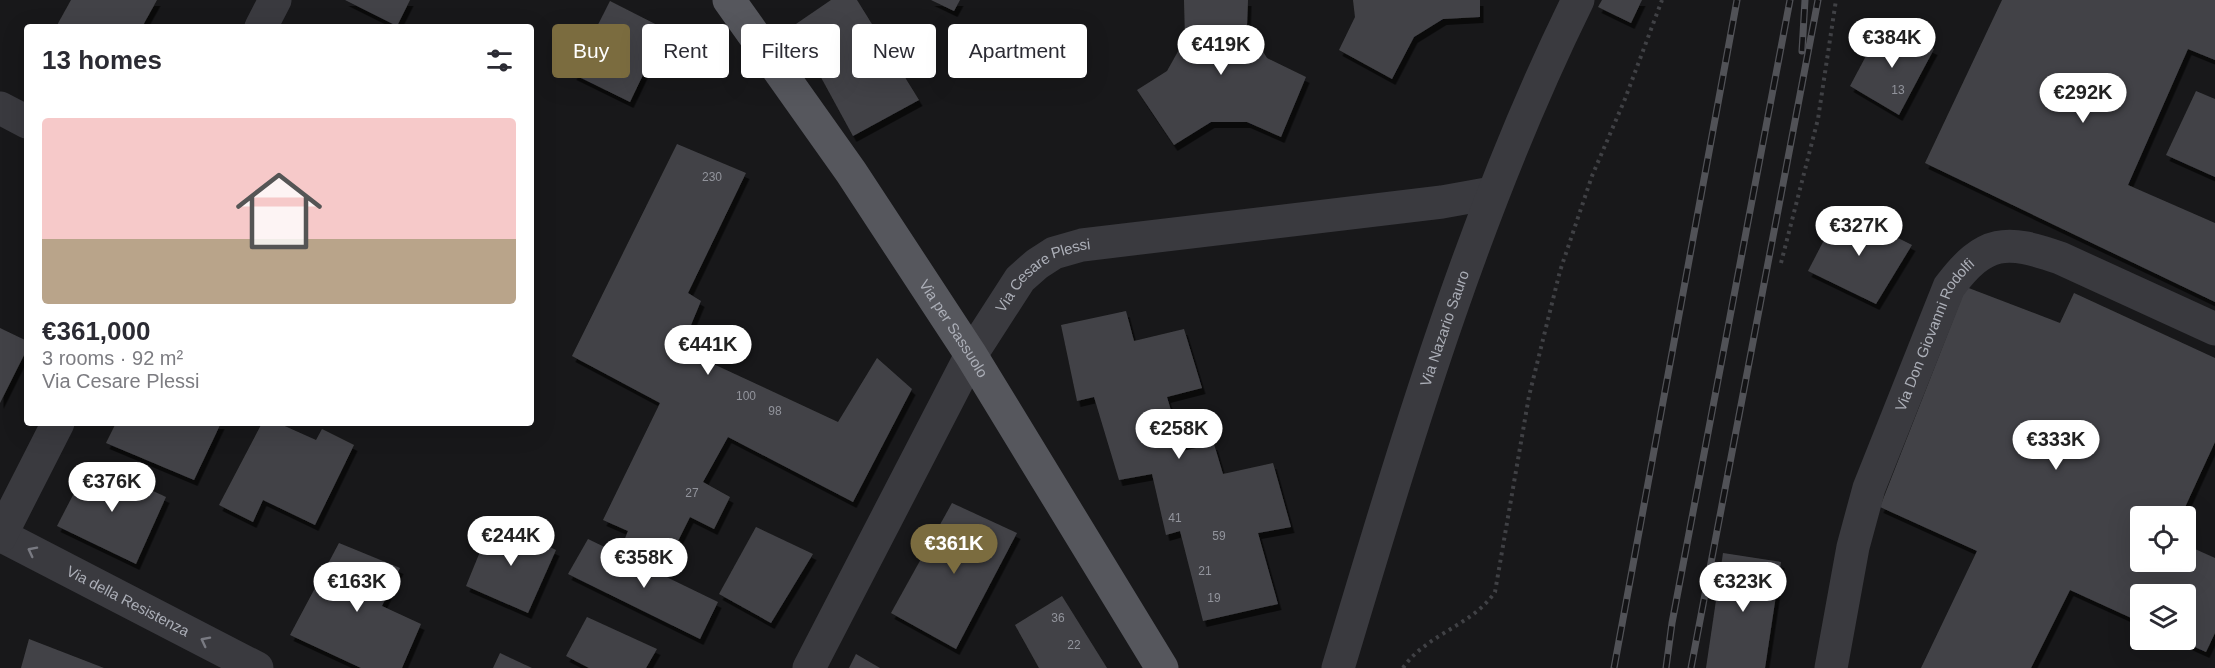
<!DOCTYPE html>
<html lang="en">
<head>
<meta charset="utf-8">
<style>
	:root { --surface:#fff; --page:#f2f2f3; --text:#2b2b33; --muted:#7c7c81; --accent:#7b6c3f }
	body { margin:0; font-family:Helvetica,sans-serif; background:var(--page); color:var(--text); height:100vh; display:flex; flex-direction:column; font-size:22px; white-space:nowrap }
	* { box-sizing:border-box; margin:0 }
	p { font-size:20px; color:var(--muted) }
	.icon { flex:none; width:33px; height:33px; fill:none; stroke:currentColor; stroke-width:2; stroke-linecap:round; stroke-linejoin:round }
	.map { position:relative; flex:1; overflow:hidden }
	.details { position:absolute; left:24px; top:24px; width:510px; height:402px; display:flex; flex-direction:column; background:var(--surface); border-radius:6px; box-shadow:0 6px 24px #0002 }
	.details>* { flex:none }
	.top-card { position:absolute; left:552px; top:24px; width:570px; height:54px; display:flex; gap:12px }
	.fabs { position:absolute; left:2130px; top:506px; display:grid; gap:12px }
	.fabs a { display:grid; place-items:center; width:66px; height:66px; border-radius:6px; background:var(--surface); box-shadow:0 6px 24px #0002; font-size:30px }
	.price { position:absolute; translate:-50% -51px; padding:0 14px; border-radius:21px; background:#fff; color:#222; font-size:20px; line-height:39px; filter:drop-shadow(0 2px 3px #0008) }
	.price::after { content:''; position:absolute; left:50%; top:36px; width:18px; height:14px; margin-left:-9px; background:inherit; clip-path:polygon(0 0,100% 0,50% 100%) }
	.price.current { background:var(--accent); color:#fff }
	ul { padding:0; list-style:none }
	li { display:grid; align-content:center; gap:12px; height:318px; padding:0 18px }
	li span { display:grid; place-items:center; height:186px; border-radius:6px; color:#555 }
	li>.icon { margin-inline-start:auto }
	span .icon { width:108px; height:108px; fill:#fffc; stroke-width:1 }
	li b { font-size:26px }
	h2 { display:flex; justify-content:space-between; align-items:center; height:72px; padding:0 18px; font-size:26px }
	.tag { padding:0 21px; border-radius:6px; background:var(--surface); box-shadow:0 6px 24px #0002; font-size:21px; line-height:54px }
	.tag.current { background:var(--accent); color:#fff }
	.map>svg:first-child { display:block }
</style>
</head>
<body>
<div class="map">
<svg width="2215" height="668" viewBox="0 0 2215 668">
	<defs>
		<filter id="shadow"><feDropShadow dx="3.5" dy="6" stdDeviation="0" flood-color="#0009"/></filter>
	</defs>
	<rect width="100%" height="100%" fill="#18181a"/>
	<g fill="#434347" filter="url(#shadow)">
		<path d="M71 0H157L142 27H56Z"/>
		<path d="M345 0H410L397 26Z"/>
		<path d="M831 0H857L919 100 853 136 793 26Z"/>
		<path d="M931 0H960L954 11Z"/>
		<path d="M1184 0H1248L1247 26 1267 58 1306 77 1281 137 1247 122H1211L1174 145 1137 90 1167 71 1185 39Z"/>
		<path d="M1353 0H1480V17L1443 19 1414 37 1392 79 1339 50 1355 17Z"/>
		<path d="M1602 0H1642L1631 23 1598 7Z"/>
		<path d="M2002 0H2215V60L2188 49 2128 185 2215 223V302L1925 163Z"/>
		<path d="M610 1 665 29 630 102 573 74Z"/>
		<path d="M1882 26 1934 49 1899 115 1850 86Z"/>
		<path d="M2196 91 2215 99V177L2166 155Z"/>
		<path d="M677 144 746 173 688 293 701 301 681 349 838 422 877 358 912 389 853 502 728 437 703 482 730 497 714 529 690 517 666 565 621 548 628 531 603 520 660 403 572 356Z"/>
		<path d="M1840 209 1912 245 1876 304 1808 271Z"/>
		<path d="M1966 287 2060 323 2074 293 2215 358V442L2181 516H2140V561H2186V545L2215 558V633L2206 652 2177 639H2186V594H2140V622L2070 590 2031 668H1921L1977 551 1880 507Z"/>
		<path d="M1126 311 1134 341 1184 329 1202 388 1167 397 1183 451 1214 444 1223 474 1273 463 1291 527 1258 533 1278 604 1203 621 1180 531 1166 535 1152 474 1119 480 1094 397 1077 401 1061 325Z"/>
		<path d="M0 328 27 341V349L0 403Z"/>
		<path d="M116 423H221L194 480 106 443Z"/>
		<path d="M262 423H278L316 440 322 429 354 445 315 525 263 500 253 522 219 505Z"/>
		<path d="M90 462 166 497 136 564 57 526Z"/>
		<path d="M952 503 1017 533 956 649 891 613Z"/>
		<path d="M493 520 556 550 528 613 466 586Z"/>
		<path d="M756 527 813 554 771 623 719 594Z"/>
		<path d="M588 539 718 602 700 639 568 574Z"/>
		<path d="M339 543 400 568 382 606 421 624 402 668H361L290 635Z"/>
		<path d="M1723 553 1781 562 1765 668H1706Z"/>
		<path d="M1062 596 1107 668H1039L1015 625Z"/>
		<path d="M587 617 657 649 646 668H589L566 656Z"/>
		<path d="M29 639 104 668H21Z"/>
		<path d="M500 653 532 668H493Z"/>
		<path d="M856 654 880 668H849Z"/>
	</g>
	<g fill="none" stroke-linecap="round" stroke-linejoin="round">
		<g stroke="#404145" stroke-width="4" stroke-dasharray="3 4.5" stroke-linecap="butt">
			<path d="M1781 263 1818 119 1836 0"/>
			<path d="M1403 668C1426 634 1472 626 1495 592L1529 396 1560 271 1592 176 1625 99 1662 0"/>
		</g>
		<g stroke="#3a3a3f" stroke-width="33">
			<path d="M261 27 275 0"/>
			<path d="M0 108 27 122"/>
			<path id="s1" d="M0 535 257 668"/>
			<path d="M0 537 58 423"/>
			<path id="s2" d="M809 668 971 355 1020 279 1037 264 1054 253 1082 245 1442 202 1492 193"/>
			<path id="s3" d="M1338 668C1406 442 1473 213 1578 0"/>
			<path id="s4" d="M1831 668 1853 547 1869 488 1949 287C1985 239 2006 239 2060 258L2215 329"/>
		</g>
		<path stroke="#56575d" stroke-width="33" id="s5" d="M729 0 851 172 971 355 1162 668"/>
		<g stroke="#515257" stroke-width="7">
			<g id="rail">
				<path d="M1802 51 1805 0"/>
				<path d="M1614 668 1737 0"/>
				<path d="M1666 668 1672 623 1790 0"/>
				<path d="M1691 668 1818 0"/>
			</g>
		</g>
		<use href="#rail" stroke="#131315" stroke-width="4.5" stroke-dasharray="14" stroke-linecap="butt"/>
	</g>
	<defs><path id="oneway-chevron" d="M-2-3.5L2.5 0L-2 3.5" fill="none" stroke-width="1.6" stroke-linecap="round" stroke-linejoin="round" transform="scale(1.5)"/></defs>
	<g stroke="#797a82">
		<use href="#oneway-chevron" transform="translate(32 551) rotate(-153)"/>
		<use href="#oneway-chevron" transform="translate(205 641) rotate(-153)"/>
	</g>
	<g text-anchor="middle" stroke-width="4.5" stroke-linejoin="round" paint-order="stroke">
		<g font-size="12" fill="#92949c">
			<text x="1898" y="94">13</text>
			<text x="712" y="181">230</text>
			<text x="746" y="400">100</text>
			<text x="775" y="415">98</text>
			<text x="692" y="497">27</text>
			<text x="1175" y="522">41</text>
			<text x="1219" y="540">59</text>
			<text x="1205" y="575">21</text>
			<text x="1214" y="602">19</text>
			<text x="1058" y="622">36</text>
			<text x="1074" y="649">22</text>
		</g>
		<g font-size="15" fill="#acafb8" stroke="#131315">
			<text dy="5" stroke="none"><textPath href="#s2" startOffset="464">Via Cesare Plessi</textPath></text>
			<text dy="5" stroke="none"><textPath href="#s5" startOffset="398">Via per Sassuolo</textPath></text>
			<text dy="5" stroke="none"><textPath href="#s3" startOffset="356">Via Nazario Sauro</textPath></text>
			<text dy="5" stroke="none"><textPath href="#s4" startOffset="351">Via Don Giovanni Rodolfi</textPath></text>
			<text dy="5" stroke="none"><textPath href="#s1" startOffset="144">Via della Resistenza</textPath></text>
		</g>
	</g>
</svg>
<div class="fabs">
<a><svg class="icon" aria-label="locate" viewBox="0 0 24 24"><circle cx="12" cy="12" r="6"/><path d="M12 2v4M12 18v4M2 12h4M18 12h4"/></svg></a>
<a><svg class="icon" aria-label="layers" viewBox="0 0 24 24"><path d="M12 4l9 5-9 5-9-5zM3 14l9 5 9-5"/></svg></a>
</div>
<b class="price" style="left:1892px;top:69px">€384K</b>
<b class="price" style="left:1221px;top:76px">€419K</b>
<b class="price" style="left:2083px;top:124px">€292K</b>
<b class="price" style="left:1859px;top:257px">€327K</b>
<b class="price" style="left:708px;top:376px">€441K</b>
<b class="price" style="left:1179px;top:460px">€258K</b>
<b class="price" style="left:2056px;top:471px">€333K</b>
<b class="price" style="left:112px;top:513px">€376K</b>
<b class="price" style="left:511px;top:567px">€244K</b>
<b class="price current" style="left:954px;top:575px">€361K</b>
<b class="price" style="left:644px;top:589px">€358K</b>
<b class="price" style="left:357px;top:613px">€163K</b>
<b class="price" style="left:1743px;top:613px">€323K</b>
<div class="top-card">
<a class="tag current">Buy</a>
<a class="tag">Rent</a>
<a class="tag">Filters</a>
<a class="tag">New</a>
<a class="tag">Apartment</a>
</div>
<section class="details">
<h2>13 homes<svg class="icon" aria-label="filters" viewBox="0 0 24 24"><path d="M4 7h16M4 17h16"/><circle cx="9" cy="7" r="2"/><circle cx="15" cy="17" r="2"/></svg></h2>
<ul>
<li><span style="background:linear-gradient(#f6c9c9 65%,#b9a48a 0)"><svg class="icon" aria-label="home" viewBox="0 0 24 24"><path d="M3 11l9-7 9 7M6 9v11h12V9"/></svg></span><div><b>€361,000</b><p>3 rooms · 92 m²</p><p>Via Cesare Plessi</p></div></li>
</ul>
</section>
</div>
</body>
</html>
